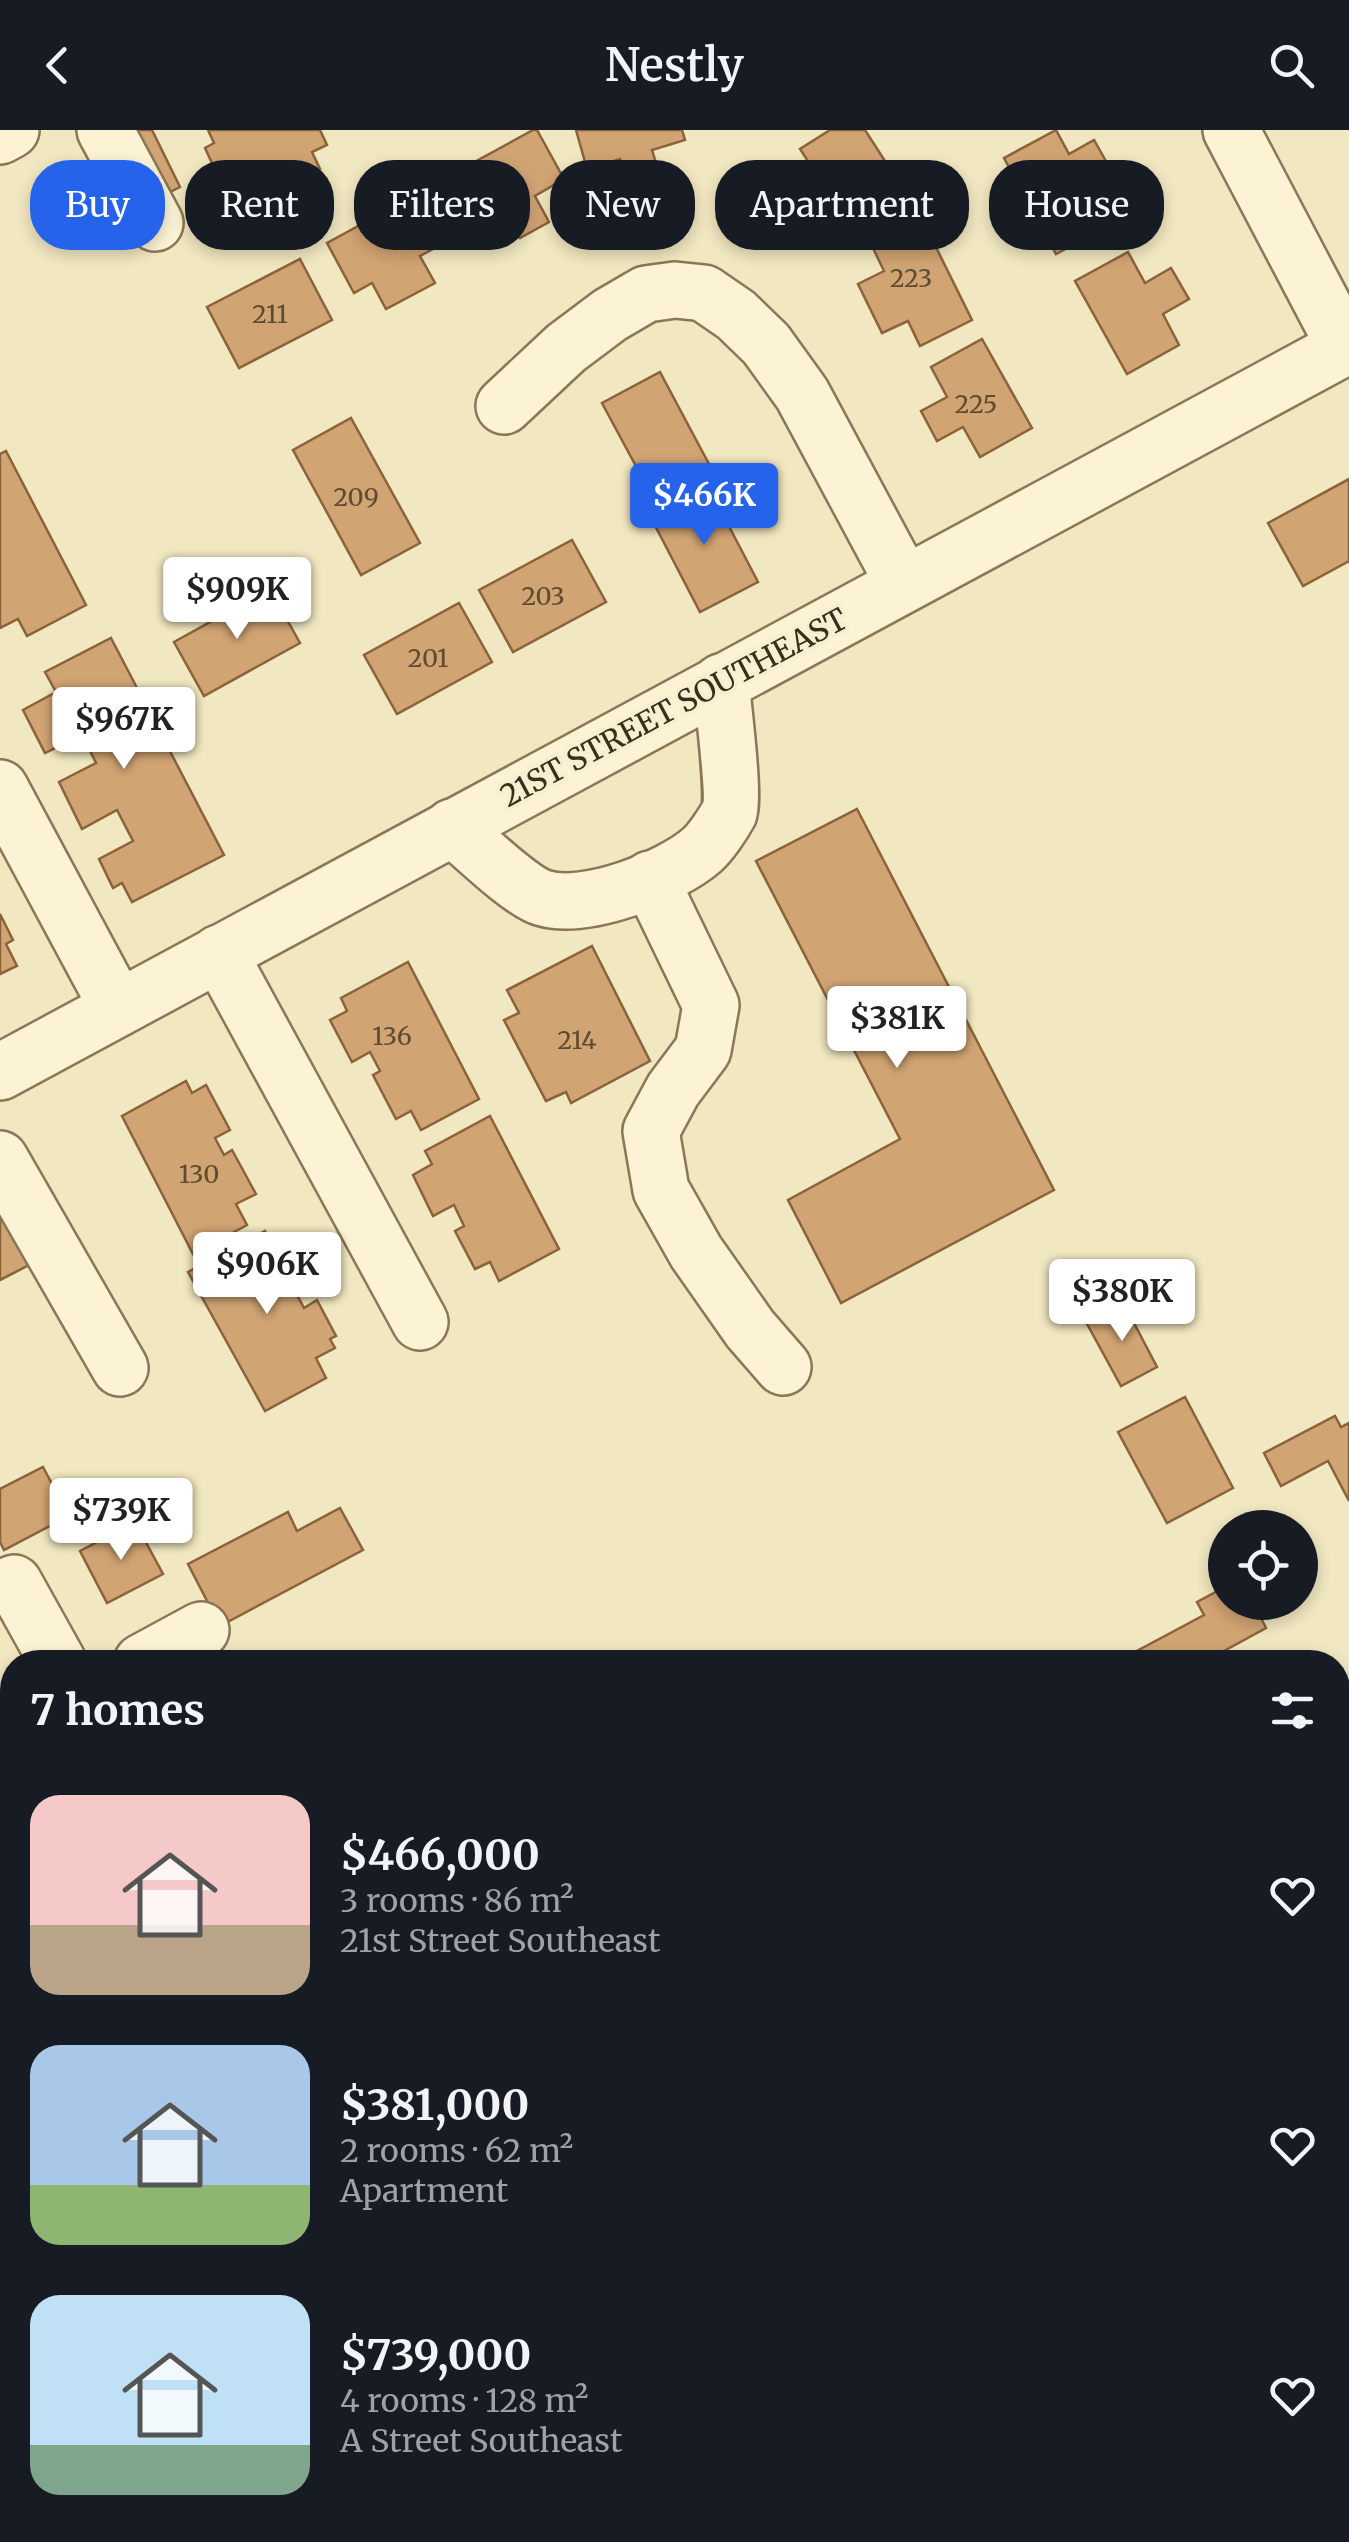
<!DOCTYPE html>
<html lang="en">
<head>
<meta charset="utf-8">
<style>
	:root { --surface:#171b24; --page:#20242c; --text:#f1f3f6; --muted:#9ea1a6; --accent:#2563eb }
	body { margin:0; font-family:Merriweather,serif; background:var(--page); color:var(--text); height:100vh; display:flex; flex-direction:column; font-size:38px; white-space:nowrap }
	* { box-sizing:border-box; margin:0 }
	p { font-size:32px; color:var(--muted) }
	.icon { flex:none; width:55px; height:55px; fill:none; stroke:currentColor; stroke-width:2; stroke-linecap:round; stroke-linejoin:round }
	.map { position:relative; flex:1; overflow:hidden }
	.panel { position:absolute; left:0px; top:1520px; width:1350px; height:892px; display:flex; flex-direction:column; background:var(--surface); border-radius:40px 40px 0 0; box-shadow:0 5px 15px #0003 }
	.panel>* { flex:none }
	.top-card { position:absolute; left:30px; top:30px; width:1290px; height:90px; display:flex; gap:20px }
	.controls { position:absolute; left:1208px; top:1380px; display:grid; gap:20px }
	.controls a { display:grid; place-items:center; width:110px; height:110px; border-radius:50%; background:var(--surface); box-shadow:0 5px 15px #0003; font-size:50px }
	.price { position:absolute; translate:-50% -85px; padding:0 22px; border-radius:10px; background:#fff; color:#222; font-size:32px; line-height:65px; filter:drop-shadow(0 2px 5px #0008) }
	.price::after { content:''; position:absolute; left:50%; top:60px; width:30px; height:22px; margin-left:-15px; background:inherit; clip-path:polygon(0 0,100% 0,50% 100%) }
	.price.selected { background:var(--accent); color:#fff }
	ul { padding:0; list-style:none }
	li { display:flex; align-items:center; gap:30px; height:250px; padding:0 30px }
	li span { display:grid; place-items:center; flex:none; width:280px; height:200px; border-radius:30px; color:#555 }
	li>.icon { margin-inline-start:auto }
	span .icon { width:120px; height:120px; fill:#fffc; stroke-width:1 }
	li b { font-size:42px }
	h2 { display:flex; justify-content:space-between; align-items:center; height:120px; padding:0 30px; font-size:42px }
	.tag { padding:0 35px; border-radius:40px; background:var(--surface); box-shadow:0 5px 15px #0003; font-size:35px; line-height:90px }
	.tag.selected { background:var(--accent); color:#fff }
	header { display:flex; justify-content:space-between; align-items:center; height:130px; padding:0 30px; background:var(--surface); font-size:45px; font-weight:600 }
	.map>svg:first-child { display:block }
</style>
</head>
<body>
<header><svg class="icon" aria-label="back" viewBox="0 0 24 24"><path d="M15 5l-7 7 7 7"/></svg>Nestly<svg class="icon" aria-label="search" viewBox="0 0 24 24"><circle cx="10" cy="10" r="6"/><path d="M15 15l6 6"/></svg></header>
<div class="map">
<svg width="1349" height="2412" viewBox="0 0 1349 2412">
	<rect width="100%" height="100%" fill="#f1e7c0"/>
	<g fill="#d1a473" stroke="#8b633b" stroke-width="2.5">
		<path d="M121 0H152L180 57 156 69Z"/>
		<path d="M208 0H320L327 15 312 22 320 39 256 68 248 50 233 57 225 39 217 44 205 18 214 13Z"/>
		<path d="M533 0H537L564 49 535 66 549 92 520 108 505 82 476 99 447 47Z"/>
		<path d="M576 0H682L685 10 652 20 661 49 628 59 620 29 587 39Z"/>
		<path d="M830 0H865L912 73 858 109 800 19Z"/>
		<path d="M1056 0 1069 24 1094 10 1121 58 1095 72 1108 96 1056 124 1004 28Z"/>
		<path d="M417 64 444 113 420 126 435 153 386 179 372 153 354 163 327 113Z"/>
		<path d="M923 91 972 190 920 216 908 191 882 203 858 154 884 141 872 116Z"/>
		<path d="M1128 122 1145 153 1171 138 1189 169 1163 184 1179 215 1127 244 1075 151Z"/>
		<path d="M300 129 332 190 239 238 207 177Z"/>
		<path d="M982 209 1032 298 980 327 963 297 937 311 921 281 947 267 931 237Z"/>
		<path d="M660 242 710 336 652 366 602 273Z"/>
		<path d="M351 288 420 413 361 445 293 320Z"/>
		<path d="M6 321 86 475 27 506 18 489 0 498V324Z"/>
		<path d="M1349 349V431L1303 456 1268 393Z"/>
		<path d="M707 354 758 452 700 482 649 384Z"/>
		<path d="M572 410 606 472 513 522 479 460Z"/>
		<path d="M270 459 300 513 204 566 174 512Z"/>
		<path d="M459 473 492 532 397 584 364 525Z"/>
		<path d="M111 508 224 725 132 772 122 753 113 758 99 729 133 711 117 680 82 699 59 652 96 633 82 605 45 623 23 580 56 562 45 542Z"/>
		<path d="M857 679 1054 1060 841 1173 788 1070 900 1009 756 731Z"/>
		<path d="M0 784 13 810 6 814 17 836 0 844Z"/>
		<path d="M592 816 650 931 571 973 566 962 546 971 504 890 519 883 507 860Z"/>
		<path d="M408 832 479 969 421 1000 411 981 396 989 373 945 380 941 370 922 352 932 330 890 347 881 341 868Z"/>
		<path d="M186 951 192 963 206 955 230 1000 215 1008 224 1025 232 1020 256 1064 236 1074 247 1095 193 1124 122 986Z"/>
		<path d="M490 986 559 1119 499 1151 490 1132 475 1139 455 1101 464 1096 454 1075 433 1086 413 1045 432 1034 425 1021Z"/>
		<path d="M0 1071 33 1133 0 1150Z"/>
		<path d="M265 1101 275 1119 292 1110 313 1151 295 1161 304 1178 317 1170 336 1206 330 1209 335 1218 316 1228 326 1248 265 1281 188 1142Z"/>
		<path d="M1123 1172 1157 1237 1121 1256 1086 1192Z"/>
		<path d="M1185 1267 1233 1358 1167 1393 1118 1302Z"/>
		<path d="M1335 1286 1341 1297 1349 1293V1371L1328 1331 1281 1356 1264 1323Z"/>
		<path d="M43 1337 69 1386 4 1420 0 1412V1359Z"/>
		<path d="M340 1378 363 1420 220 1496 188 1434 288 1382 297 1401Z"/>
		<path d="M135 1392 163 1444 107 1473 80 1421Z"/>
		<path d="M1225 1457V1472H1253L1266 1498 1224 1521 1230 1532H1119L1118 1531 1204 1485 1197 1472Z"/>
		<path d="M1338 1659 1349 1675V1758L1338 1766Z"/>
		<path d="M1349 1932V2037L1338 2040V1935Z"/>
		<path d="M1338 2146 1349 2158V2222L1338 2210Z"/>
		<path d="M887 2400H902L913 2412H875Z"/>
		<path d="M933 2400H940L951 2412H920Z"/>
		<path d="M950 2400H1019L1031 2412H962Z"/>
		<path d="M1061 2400H1103L1091 2412H1073Z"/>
	</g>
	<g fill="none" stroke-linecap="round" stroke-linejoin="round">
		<g stroke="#8b7757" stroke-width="60">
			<g id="minor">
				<path d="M105 0 155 93"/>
				<path d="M1231 0 1345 217"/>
				<path d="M0 6 11 0"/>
				<path d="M504 276 566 218 610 185 646 164 675 160 704 163 736 185 766 214 802 264 904 454"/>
				<path d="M0 658 118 878"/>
				<path d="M452 697C473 715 520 761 543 768 585 781 670 748 702 720 711 712 723 694 729 683 735 668 723 574 721 552"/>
				<path d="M650 749 711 875 703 920 673 960 651 1001 661 1060 696 1122 750 1199 783 1237"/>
				<path d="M219 823 420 1192"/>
				<path d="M0 942 1349 215"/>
				<path d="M0 1029 120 1238"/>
				<path d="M14 1453 58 1532"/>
				<path d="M142 1532 201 1500"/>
				<path d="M1338 1605 1349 1599"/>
				<path d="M0 1611 12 1604"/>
				<path d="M1338 2105 1349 2099"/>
				<path d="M1338 2324 1349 2318"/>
				<path d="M767 2412 789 2400"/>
				<path d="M1168 2412 1191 2400"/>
			</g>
		</g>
		<g stroke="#58452b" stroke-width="60">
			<g id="major">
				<path d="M0 1673 12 1696"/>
				<path d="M402 2400 409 2412"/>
			</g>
		</g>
		<use href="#minor" stroke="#fbf3d3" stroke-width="55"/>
		<use href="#major" stroke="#f7e295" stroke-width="55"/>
	</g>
	<g text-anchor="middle" stroke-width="8" stroke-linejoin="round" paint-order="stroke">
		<g font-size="25" fill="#5f4b32">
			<text x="911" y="157">223</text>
			<text x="270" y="193">211</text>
			<text x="976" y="283">225</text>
			<text x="356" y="376">209</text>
			<text x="543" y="475">203</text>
			<text x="428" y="537">201</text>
			<text x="392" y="915">136</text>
			<text x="577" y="919">214</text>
			<text x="199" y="1053">130</text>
		</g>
		<g font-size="30" fill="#392d1c" stroke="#f7f0d0">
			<text transform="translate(674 578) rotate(-28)" y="10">21ST STREET SOUTHEAST</text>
		</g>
	</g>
</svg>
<div class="controls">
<a><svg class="icon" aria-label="locate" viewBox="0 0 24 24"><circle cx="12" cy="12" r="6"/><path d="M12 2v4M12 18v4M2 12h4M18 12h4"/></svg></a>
</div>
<b class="price selected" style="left:704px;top:418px">$466K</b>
<b class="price" style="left:237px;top:512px">$909K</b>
<b class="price" style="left:124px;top:642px">$967K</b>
<b class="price" style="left:897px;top:941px">$381K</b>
<b class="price" style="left:267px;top:1187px">$906K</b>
<b class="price" style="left:1122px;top:1214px">$380K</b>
<b class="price" style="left:121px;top:1433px">$739K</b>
<div class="top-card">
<a class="tag selected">Buy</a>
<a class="tag">Rent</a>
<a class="tag">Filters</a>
<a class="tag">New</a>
<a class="tag">Apartment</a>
<a class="tag">House</a>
</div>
<section class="panel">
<h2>7 homes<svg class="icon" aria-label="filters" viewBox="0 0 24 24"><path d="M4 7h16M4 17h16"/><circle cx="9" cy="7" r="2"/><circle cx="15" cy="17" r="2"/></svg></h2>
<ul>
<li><span style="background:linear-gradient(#f6c9c9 65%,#b9a48a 0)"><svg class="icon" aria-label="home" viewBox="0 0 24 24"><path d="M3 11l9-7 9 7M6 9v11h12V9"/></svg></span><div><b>$466,000</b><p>3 rooms · 86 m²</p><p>21st Street Southeast</p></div><svg class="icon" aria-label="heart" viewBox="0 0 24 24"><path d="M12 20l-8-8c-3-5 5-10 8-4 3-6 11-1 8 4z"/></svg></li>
<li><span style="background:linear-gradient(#a9c7e8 70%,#8fb573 0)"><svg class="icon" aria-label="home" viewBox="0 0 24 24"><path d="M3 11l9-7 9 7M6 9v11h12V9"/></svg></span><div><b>$381,000</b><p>2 rooms · 62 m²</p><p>Apartment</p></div><svg class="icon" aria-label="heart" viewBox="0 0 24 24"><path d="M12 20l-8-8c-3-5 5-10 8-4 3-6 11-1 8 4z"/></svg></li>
<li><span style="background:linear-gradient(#bfe0f5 75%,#7fa58c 0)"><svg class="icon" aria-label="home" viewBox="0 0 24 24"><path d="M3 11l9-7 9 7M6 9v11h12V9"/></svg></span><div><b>$739,000</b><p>4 rooms · 128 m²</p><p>A Street Southeast</p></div><svg class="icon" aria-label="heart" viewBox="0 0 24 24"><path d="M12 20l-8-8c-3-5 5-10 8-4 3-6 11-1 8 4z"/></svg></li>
</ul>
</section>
</div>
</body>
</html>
